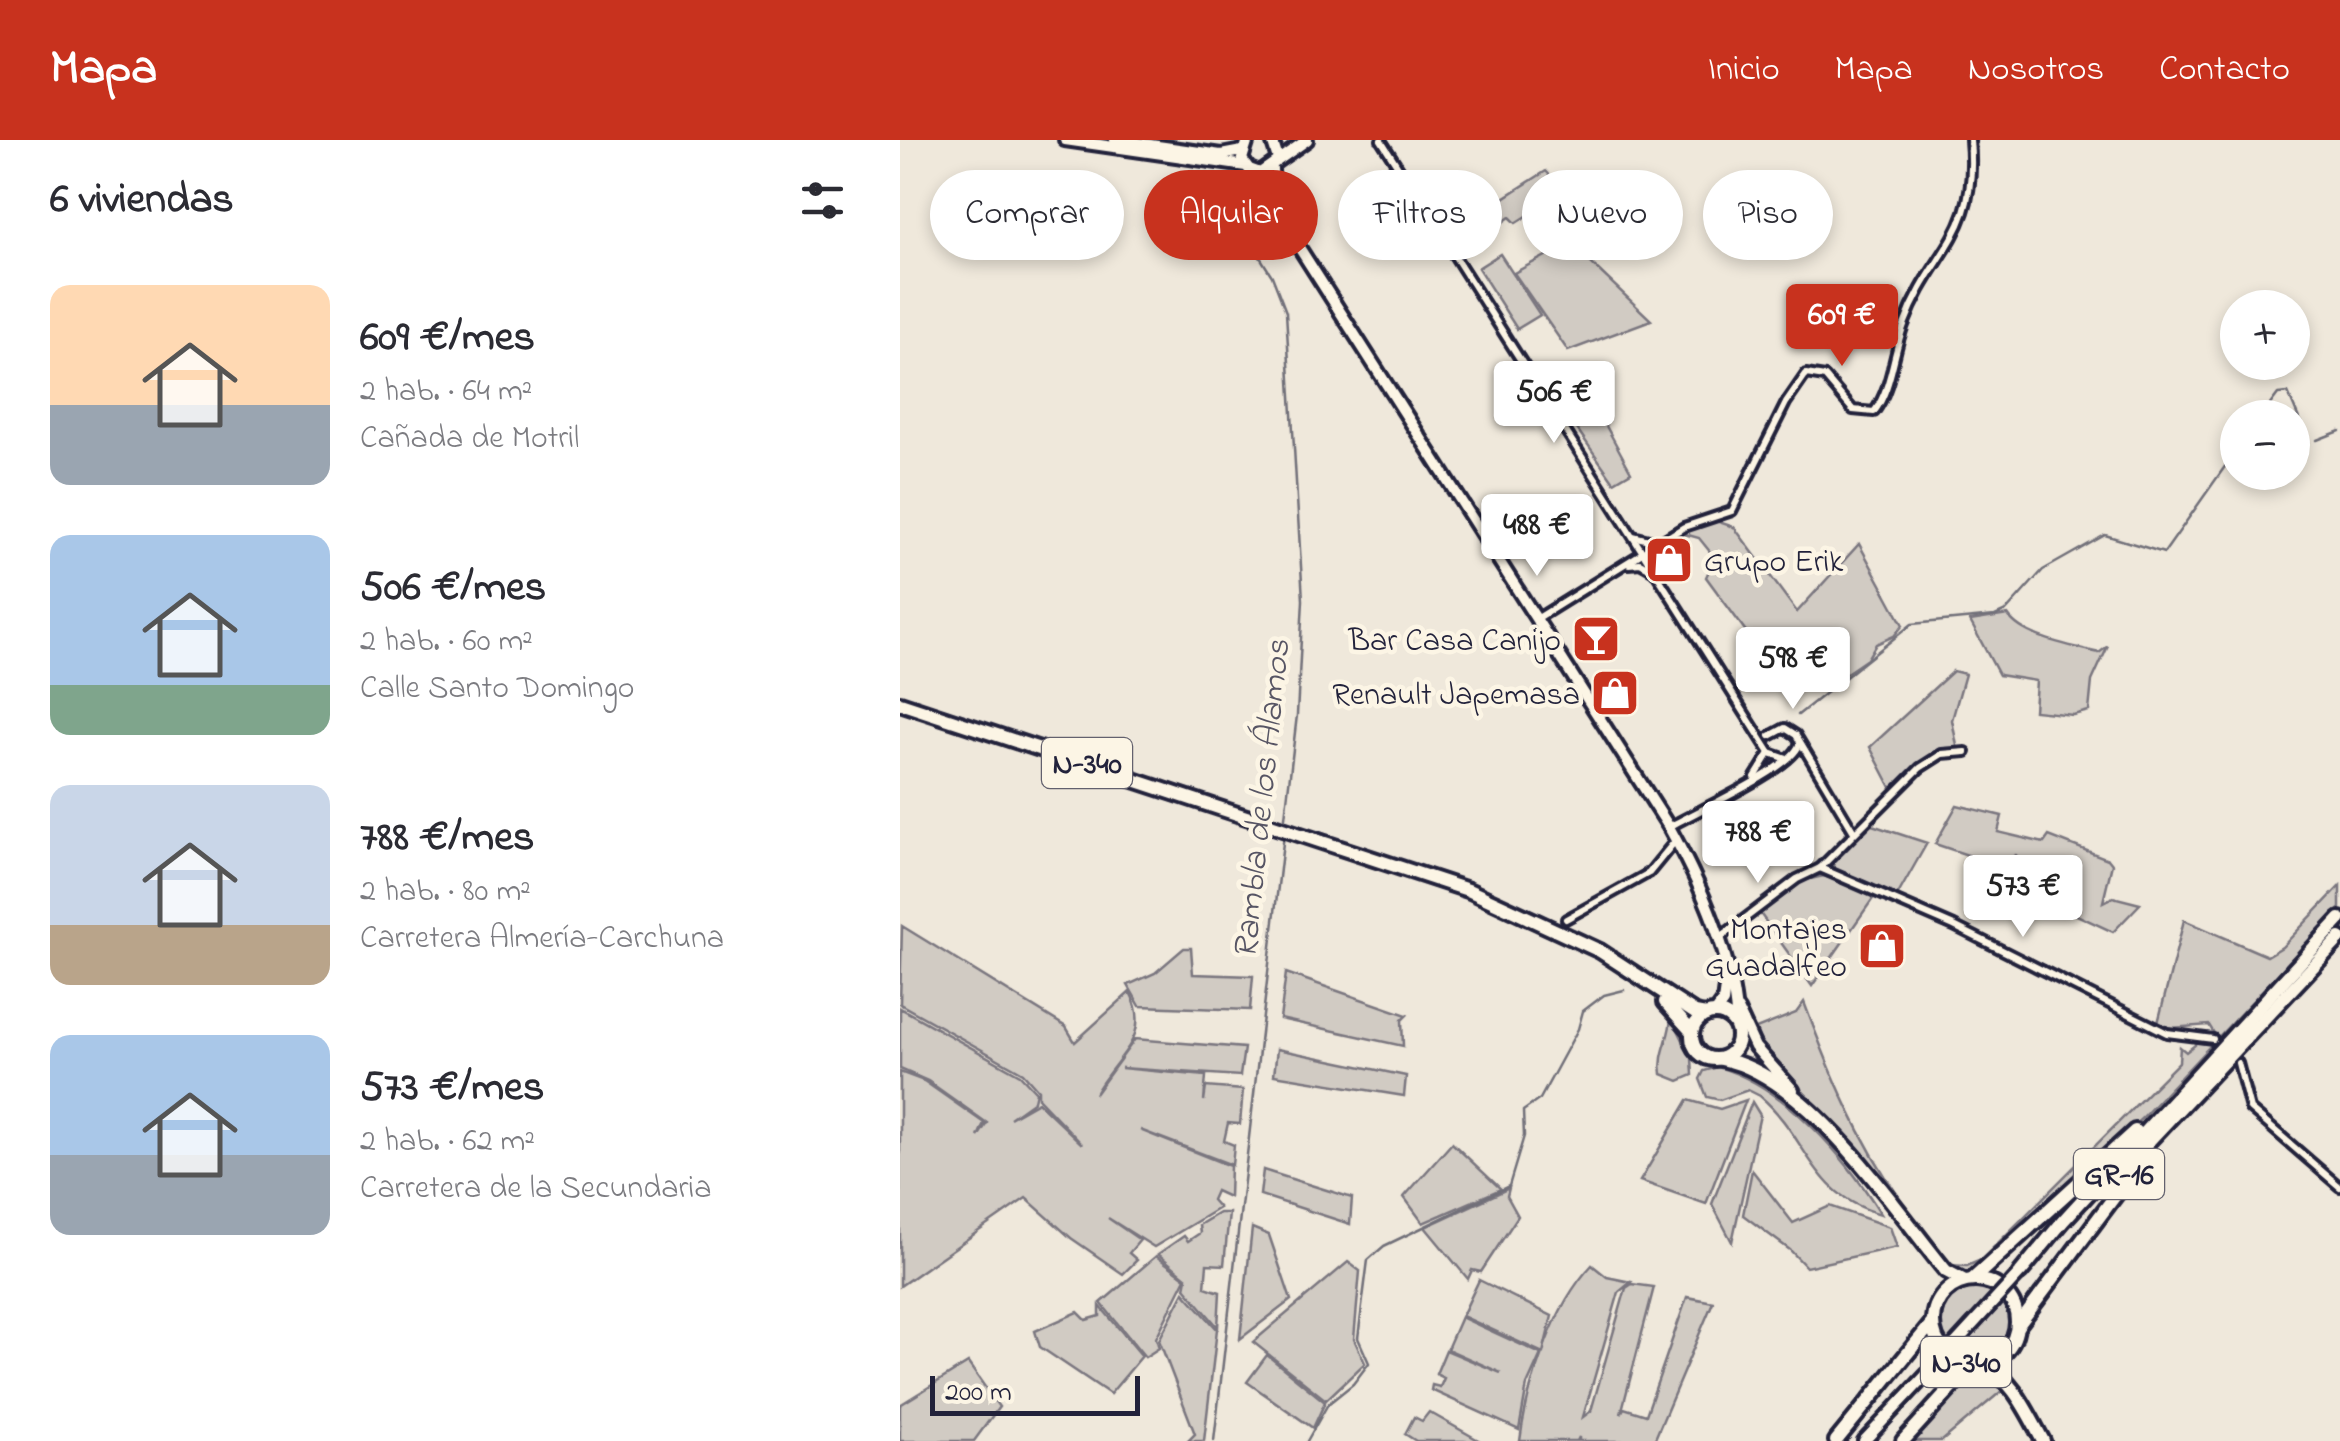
<!DOCTYPE html>
<html lang="es">
<head>
<meta charset="utf-8">
<style>
	:root { --surface:#fff; --page:#f7f7f7; --text:#2b2b33; --muted:#7c7c81; --accent:#c8321e }
	body { margin:0; font-family:"Indie Flower",sans-serif; background:var(--page); color:var(--text); height:100vh; display:flex; flex-direction:column; font-size:38px; white-space:nowrap }
	* { box-sizing:border-box; margin:0 }
	p { font-size:32px; color:var(--muted) }
	.icon { flex:none; width:55px; height:55px; fill:none; stroke:currentColor; stroke-width:2; stroke-linecap:round; stroke-linejoin:round }
	.map { position:relative; flex:1; overflow:hidden }
	.drawer { display:flex; flex-direction:column; background:var(--surface); width:900px }
	.drawer>* { flex:none }
	.hud { position:absolute; left:30px; top:30px; width:950px; height:90px; display:flex; gap:20px }
	.controls { position:absolute; left:1320px; top:150px; display:grid; gap:20px }
	.controls a { display:grid; place-items:center; width:90px; height:90px; border-radius:50%; background:var(--surface); box-shadow:0 5px 15px #0003; font-size:50px }
	.scale { position:absolute; left:30px; bottom:25px; width:210px; box-sizing:border-box; padding-left:10px; border:5px solid #22223b; border-top:0; font-size:28px; line-height:35px; white-space:nowrap; color:#22223b; -webkit-text-stroke:8px #fcf5e5; paint-order:stroke }
	.price { position:absolute; translate:-50% -85px; padding:0 22px; border-radius:10px; background:#fff; color:#222; font-size:32px; line-height:65px; filter:drop-shadow(0 2px 5px #0008) }
	.price::after { content:''; position:absolute; left:50%; top:60px; width:30px; height:22px; margin-left:-15px; background:inherit; clip-path:polygon(0 0,100% 0,50% 100%) }
	.price.active { background:var(--accent); color:#fff }
	ul { padding:0; list-style:none }
	li { display:flex; align-items:center; gap:30px; height:250px; padding:0 50px }
	li span { display:grid; place-items:center; flex:none; width:280px; height:200px; border-radius:20px; color:#555 }
	li>.icon { margin-inline-start:auto }
	span .icon { width:120px; height:120px; fill:#fffc; stroke-width:1 }
	li b { font-size:42px }
	h2 { display:flex; justify-content:space-between; align-items:center; height:120px; padding:0 50px; font-size:42px }
	.chip { padding:0 35px; border-radius:45px; background:var(--surface); box-shadow:0 5px 15px #0003; font-size:35px; line-height:90px }
	.chip.active { background:var(--accent); color:#fff }
	header { display:flex; align-items:center; gap:60px; box-sizing:border-box; height:140px; padding:0 50px; background:var(--accent); color:#fff }
	header strong { font-size:48px }
	nav { display:flex; gap:55px; margin-inline-start:auto; font-size:35px }
	main { display:flex; flex:1; min-height:0 }
	.map>svg:first-child { display:block }
</style>
</head>
<body>
<header>
<strong>Mapa</strong>
<nav><a>Inicio</a><a>Mapa</a><a>Nosotros</a><a>Contacto</a></nav>
</header>
<main>
<section class="drawer">
<h2>6 viviendas<svg class="icon" aria-label="filters" viewBox="0 0 24 24"><path d="M4 7h16M4 17h16"/><circle cx="9" cy="7" r="2"/><circle cx="15" cy="17" r="2"/></svg></h2>
<ul>
<li><span style="background:linear-gradient(#ffd9b3 60%,#9aa5b1 0)"><svg class="icon" aria-label="home" viewBox="0 0 24 24"><path d="M3 11l9-7 9 7M6 9v11h12V9"/></svg></span><div><b>609 €/mes</b><p>2 hab. · 64 m²</p><p>Cañada de Motril</p></div></li>
<li><span style="background:linear-gradient(#a9c7e8 75%,#7fa58c 0)"><svg class="icon" aria-label="home" viewBox="0 0 24 24"><path d="M3 11l9-7 9 7M6 9v11h12V9"/></svg></span><div><b>506 €/mes</b><p>2 hab. · 60 m²</p><p>Calle Santo Domingo</p></div></li>
<li><span style="background:linear-gradient(#c9d6e8 70%,#b9a48a 0)"><svg class="icon" aria-label="home" viewBox="0 0 24 24"><path d="M3 11l9-7 9 7M6 9v11h12V9"/></svg></span><div><b>788 €/mes</b><p>2 hab. · 80 m²</p><p>Carretera Almería-Carchuna</p></div></li>
<li><span style="background:linear-gradient(#a9c7e8 60%,#9aa5b1 0)"><svg class="icon" aria-label="home" viewBox="0 0 24 24"><path d="M3 11l9-7 9 7M6 9v11h12V9"/></svg></span><div><b>573 €/mes</b><p>2 hab. · 62 m²</p><p>Carretera de la Secundaria</p></div></li>
</ul>
</section>
<div class="map">
<svg width="1440" height="1301" viewBox="0 0 1440 1301">
	<rect width="100%" height="100%" fill="#efe8db"/>
	<filter id="ink" filterUnits="userSpaceOnUse"><feTurbulence type="fractalNoise" baseFrequency=".01" numOctaves="2"/><feDisplacementMap in="SourceGraphic" scale="20" xChannelSelector="R" yChannelSelector="G"/><feConvolveMatrix kernelMatrix="1 2 1 2 8 2 1 2 1" color-interpolation-filters="sRGB"/></filter>
	<g filter="url(#ink)">
		<g fill="#d1cbc3" stroke="#7a767f" stroke-width="2.5">
			<path d="M646 31 665 52 616 83 610 77 596 87 585 70Z"/>
			<path d="M670 103 751 180 668 211 614 133Z"/>
			<path d="M600 114 640 175 617 189 578 128Z"/>
			<path d="M681 240 731 332 714 342 654 256Z"/>
			<path d="M816 381 834 387 897 472 959 404 1003 485 994 496 976 504 967 519 923 549 900 515 875 531 806 437 815 418 799 398 781 393Z"/>
			<path d="M1108 475C1122 498 1174 506 1199 513L1208 506 1192 541 1189 571 1173 575 1134 571 1136 541 1099 535 1070 481Z"/>
			<path d="M1053 531 1065 534 1052 580 1058 611H1038L993 651 970 607Z"/>
			<path d="M1057 665 1102 676 1098 692 1144 703 1149 696 1208 719 1212 724 1203 762 1213 757 1240 764 1213 792 1110 744 1117 732 1116 714 1112 730 1035 704Z"/>
			<path d="M969 684 1027 703 996 758 936 731 933 723Z"/>
			<path d="M924 736 970 752 974 757 912 846 859 772 901 741Z"/>
			<path d="M1440 746V768L1242 978 1072 1134 1050 1129 1049 1125 1067 1126 1081 1120 1279 922 1280 907 1286 912 1295 905V898L1311 904 1317 898 1309 885 1271 888 1258 883 1284 780 1367 816 1382 807Z"/>
			<path d="M2 786 166 887 175 902 230 852C254 897 215 917 195 954L235 899 344 908 340 936 221 928 306 936 304 961 306 947 343 950 340 984 328 983 324 1001 334 1005 332 1025 240 990 330 1026 329 1057 316 1051 312 1060 319 1068 254 1107 208 1078 240 1100 229 1113 237 1120 223 1134 171 1098 126 1058 0 1146V932L24 941 84 983 78 997 87 983 28 941 0 929V868L120 935 136 952 134 961 110 978 138 962 182 1004 138 958V950L123 933 0 864Z"/>
			<path d="M284 808H291L293 834 353 836 350 870 240 866 228 845 255 833Z"/>
			<path d="M386 833 507 875 502 880 503 906 380 879Z"/>
			<path d="M904 862C930 932 958 999 1001 1060L997 1063 859 899 856 889 896 873Z"/>
			<path d="M771 876 792 918 793 935 779 941 762 934C758 914 771 897 771 876Z"/>
			<path d="M377 909 506 936 504 956 374 935Z"/>
			<path d="M818 927C885 946 946 1017 981 1074 910 1055 909 998 860 956L848 950 820 960 807 957 800 939 804 931Z"/>
			<path d="M788 960 820 969 846 960 806 1064 740 1041Z"/>
			<path d="M852 962 860 975 832 1102 812 1064Z"/>
			<path d="M552 1003 601 1049 523 1083 504 1057Z"/>
			<path d="M363 1030 452 1058 450 1084 360 1055Z"/>
			<path d="M852 1030 893 1083 930 1066 990 1087 997 1107 906 1127 890 1110 843 1075Z"/>
			<path d="M609 1048 607 1056 618 1076 581 1132 572 1130 568 1139 525 1087Z"/>
			<path d="M319 1073H329L324 1125 307 1124 305 1147 320 1152 318 1187 285 1148 287 1138 258 1114 284 1096 288 1101 300 1093 299 1085Z"/>
			<path d="M352 1088 369 1095 391 1160 340 1199Z"/>
			<path d="M256 1116 286 1138 256 1198 259 1208 245 1217 201 1163Z"/>
			<path d="M448 1122 460 1131 454 1199 465 1223 426 1260 353 1202Z"/>
			<path d="M692 1125 707 1137 731 1142 719 1152 683 1277 691 1271 726 1148 732 1144 754 1147 721 1274 724 1268 746 1275 787 1157 813 1162 754 1301H679V1297L677 1301H620C627 1245 653 1166 692 1125Z"/>
			<path d="M579 1140 652 1176 643 1213 562 1176Z"/>
			<path d="M1072 1147 1094 1153 1048 1204C1033 1179 1044 1154 1072 1147Z"/>
			<path d="M284 1152 317 1189 304 1301H288L295 1294 259 1200Z"/>
			<path d="M1103 1163 1111 1182 1102 1205 1082 1217 1058 1212Z"/>
			<path d="M200 1166 242 1216 210 1254 140 1207 135 1191 178 1172 186 1180 200 1176Z"/>
			<path d="M561 1177 641 1214 627 1245 619 1290 531 1250 532 1245 540 1247 544 1238 536 1234 546 1210 601 1233 547 1209Z"/>
			<path d="M367 1215 425 1262 413 1288 347 1242Z"/>
			<path d="M68 1223 99 1267 74 1301H0V1265Z"/>
			<path d="M1079 1230 1091 1233 1104 1249 1042 1301H1013Z"/>
			<path d="M529 1272 580 1301H516L505 1294 514 1277 522 1281Z"/>
		</g>
		<g fill="none" stroke-linecap="round" stroke-linejoin="round">
			<g stroke="#716f79" stroke-width="2.5">
				<path d="M311 39 372 136 386 172 403 460 397 575 384 686"/>
				<path d="M1360 278 1378 254 1388 253 1409 302"/>
				<path d="M1417 300 1440 291"/>
				<path d="M898 575 1012 484 1095 476 1106 471 1143 430 1205 395 1264 413 1338 308"/>
				<path d="M314 1301 384 694"/>
				<path d="M407 1301 428 1264 453 1244 469 1223 458 1198 468 1120 484 1106 609 1046 624 996 623 971 640 959 678 889 683 871 704 855 724 850"/>
			</g>
			<g stroke="#22223b" stroke-width="14">
				<g id="street">
					<path d="M481 0 870 613 887 619"/>
					<path d="M729 424 740 423 754 431 761 403 733 396"/>
					<path d="M638 478 784 387 832 371 886 263 906 234 925 237 953 270 974 272C992 248 993 213 1004 185 1033 107 1079 97 1070 0"/>
					<path d="M870 596 885 588 896 595 954 692"/>
					<path d="M855 637 870 613"/>
					<path d="M769 687C795 672 891 629 899 605"/>
					<path d="M920 728 1054 786 1267 893 1313 899"/>
					<path d="M666 779 749 733 776 700"/>
					<path d="M818 799 897 739 920 728 1020 628 1042 614 1066 612"/>
					<path d="M1338 923 1350 969 1440 1047"/>
				</g>
			</g>
			<g stroke="#22223b" stroke-width="18">
				<g id="secondary">
					<path d="M165 0 346 26"/>
					<path d="M215 0 321 15 342 11"/>
					<path d="M348 0 342 19 349 29 360 33 407 0"/>
					<path d="M372 0 378 19"/>
					<path d="M349 29 769 687C801 745 835 821 837 888"/>
					<path d="M372 29 373 63"/>
					<path d="M838 870 855 907 893 950"/>
					<path d="M815 873 823 862 826 840"/>
				</g>
			</g>
			<g stroke="#22223b" stroke-width="18">
				<path id="primary" d="M964 1301 1030 1231"/>
			</g>
			<g stroke="#22223b" stroke-width="20">
				<g id="highway">
					<path d="M0 563 568 750 700 811 795 873 806 875"/>
					<path d="M765 862 792 892"/>
					<circle cx="815" cy="896" r="23"/>
					<path d="M822 919C907 935 992 1065 1046 1131L1065 1141"/>
					<path d="M1213 1039 1440 798"/>
					<path d="M1120 1133 1163 1081 1440 779"/>
					<path d="M1072 1140 1235 991"/>
					<circle cx="1075" cy="1182" r="42"/>
					<path d="M1117 1187 1241 1021"/>
					<path d="M1082 1223C1113 1239 1127 1272 1143 1301"/>
					<path d="M936 1301 1033 1182"/>
					<path d="M1003 1301 1074 1223"/>
				</g>
			</g>
			<use href="#street" stroke="#fcf5e5" stroke-width="6"/>
			<use href="#secondary" stroke="#fcf5e5" stroke-width="10"/>
			<use href="#primary" stroke="#fcf5e5" stroke-width="10"/>
			<use href="#highway" stroke="#fcf5e5" stroke-width="12"/>
			<g stroke="#22223b" stroke-width="18" stroke-linecap="butt">
				<path id="primary-bridge" d="M1030 1231 1120 1133"/>
			</g>
			<use href="#primary-bridge" stroke="#fcf5e5" stroke-width="10"/>
		</g>
	</g>
	<defs>
		<g id="shop-square" transform="scale(2.5)"><rect x="-9" y="-9" width="18" height="18" rx="4" fill="#c8321e" stroke="#fcf5e5"/><path d="M-5-2.5h2.3a2.7 3.5 0 0 1 5.4 0H5L5.5 6h-11ZM-1.5-2.5h3a1.5 2.3 0 0 0-3 0Z" fill="#fff"/></g>
		<g id="bar-square" transform="scale(2.5)"><rect x="-9" y="-9" width="18" height="18" rx="4" fill="#c8321e" stroke="#fcf5e5"/><path d="M-6-5H6L.8 .8V4.5H3.5V6h-7V4.5H-.8V.8Z" fill="#fff"/></g>
	</defs>
	<g fill-rule="evenodd">
		<use href="#shop-square" x="769" y="420"/>
		<use href="#bar-square" x="696" y="499"/>
		<use href="#shop-square" x="715" y="553"/>
		<use href="#shop-square" x="982" y="806"/>
	</g>
	<g text-anchor="middle" stroke-width="9" stroke-linejoin="round" paint-order="stroke">
		<g fill="#fcf5e5" stroke="#63616e" stroke-width="2.5">
			<rect x="142" y="598" width="90" height="50" rx="8"/>
			<rect x="1174" y="1009" width="90" height="50" rx="8"/>
			<rect x="1021" y="1197" width="90" height="50" rx="8"/>
		</g>
		<g font-size="30" font-weight="bold" fill="#22223b">
			<text x="187" y="633">N-340</text>
			<text x="1219" y="1044">GR-16</text>
			<text x="1066" y="1232">N-340</text>
		</g>
		<g font-size="32" fill="#22223b" stroke="#fcf5e5" text-anchor="end">
			<text x="804" y="431" text-anchor="start">Grupo Erik</text>
			<text x="661" y="510">Bar Casa Canijo</text>
			<text x="680" y="564">Renault Japemasa</text>
			<text x="947" y="799">Montajes<tspan x="947" dy="37">Guadalfeo</tspan></text>
		</g>
		<g font-size="35" font-style="italic" fill="#575564" stroke="#fcf5e5">
			<text transform="translate(360 659) rotate(-84)" y="12">Rambla de los Álamos</text>
		</g>
	</g>
</svg>
<div class="controls">
<a>+</a>
<a>−</a>
</div>
<div class="scale">200 m</div>
<b class="price active" style="left:942px;top:229px">609 €</b>
<b class="price" style="left:654px;top:306px">506 €</b>
<b class="price" style="left:637px;top:439px">488 €</b>
<b class="price" style="left:893px;top:572px">598 €</b>
<b class="price" style="left:858px;top:746px">788 €</b>
<b class="price" style="left:1123px;top:800px">573 €</b>
<div class="hud">
<a class="chip">Comprar</a>
<a class="chip active">Alquilar</a>
<a class="chip">Filtros</a>
<a class="chip">Nuevo</a>
<a class="chip">Piso</a>
</div>
</div>
</main>
</body>
</html>
